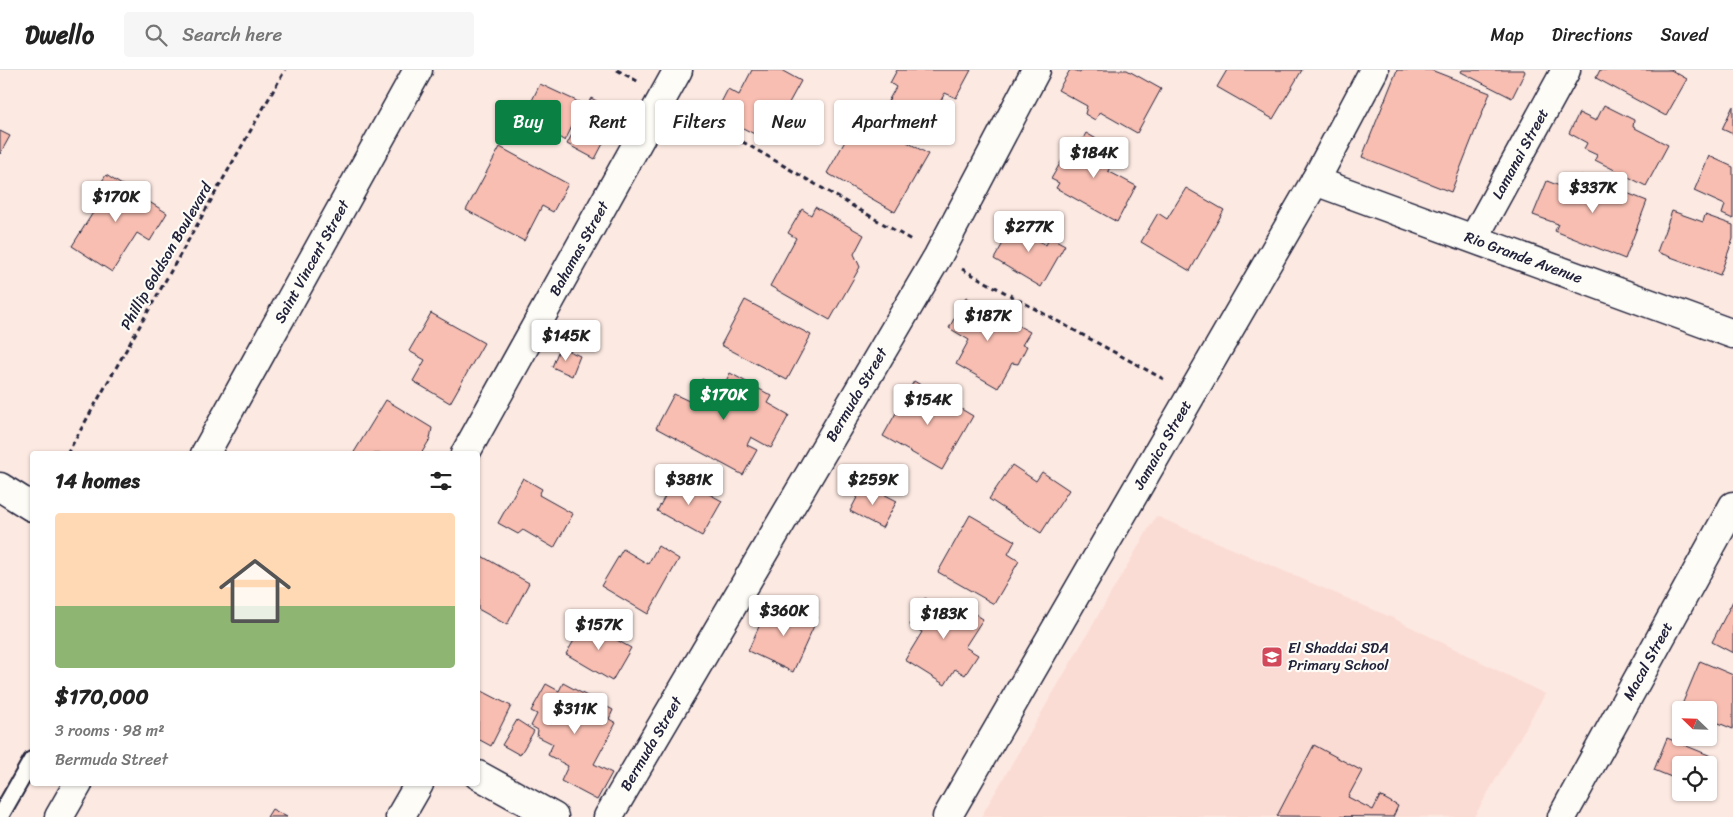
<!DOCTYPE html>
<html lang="en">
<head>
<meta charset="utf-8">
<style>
	:root { --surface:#fff; --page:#f6f6f6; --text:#222; --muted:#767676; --line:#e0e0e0; --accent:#0b8043 }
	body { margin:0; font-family:Sriracha,sans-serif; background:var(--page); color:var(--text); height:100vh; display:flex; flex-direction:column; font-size:19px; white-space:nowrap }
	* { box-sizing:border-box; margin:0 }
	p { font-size:16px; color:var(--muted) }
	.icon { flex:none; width:28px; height:28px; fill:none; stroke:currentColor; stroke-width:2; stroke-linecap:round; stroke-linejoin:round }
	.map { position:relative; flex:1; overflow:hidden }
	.drawer { position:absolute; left:30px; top:381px; width:450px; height:335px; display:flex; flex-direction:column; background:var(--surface); border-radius:5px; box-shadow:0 1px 4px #0004 }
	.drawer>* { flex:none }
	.guide { position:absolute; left:495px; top:30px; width:475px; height:45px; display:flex; gap:10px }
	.needle { width:32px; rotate:293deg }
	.tools { position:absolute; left:1672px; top:631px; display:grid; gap:10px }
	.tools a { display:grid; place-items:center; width:45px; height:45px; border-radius:5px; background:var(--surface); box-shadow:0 1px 4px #0004; font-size:25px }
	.price { position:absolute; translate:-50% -42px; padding:0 11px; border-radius:5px; background:#fff; color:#222; font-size:16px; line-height:32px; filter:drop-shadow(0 1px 2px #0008) }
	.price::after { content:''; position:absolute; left:50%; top:30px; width:15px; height:11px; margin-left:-8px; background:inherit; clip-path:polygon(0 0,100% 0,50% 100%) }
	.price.on { background:var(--accent); color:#fff }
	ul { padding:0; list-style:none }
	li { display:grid; align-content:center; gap:10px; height:265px; padding:0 25px }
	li+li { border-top:1px solid var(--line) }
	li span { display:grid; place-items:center; height:155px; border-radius:5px; color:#555 }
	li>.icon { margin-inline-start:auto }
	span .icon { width:90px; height:90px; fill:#fffc; stroke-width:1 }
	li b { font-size:21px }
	h2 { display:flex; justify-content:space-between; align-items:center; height:60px; padding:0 25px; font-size:21px }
	.chip { padding:0 18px; border-radius:5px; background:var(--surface); box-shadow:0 1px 4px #0004; font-size:18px; line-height:45px }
	.chip.on { background:var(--accent); color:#fff }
	header { display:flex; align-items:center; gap:30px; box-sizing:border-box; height:70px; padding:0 25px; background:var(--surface); border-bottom:1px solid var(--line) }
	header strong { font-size:24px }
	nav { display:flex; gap:28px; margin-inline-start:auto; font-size:18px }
	.search { width:350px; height:45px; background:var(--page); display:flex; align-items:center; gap:12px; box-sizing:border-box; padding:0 18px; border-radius:5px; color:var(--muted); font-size:19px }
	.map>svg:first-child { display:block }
</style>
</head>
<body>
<header>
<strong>Dwello</strong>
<div class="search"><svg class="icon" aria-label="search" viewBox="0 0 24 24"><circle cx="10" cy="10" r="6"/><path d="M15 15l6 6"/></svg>Search here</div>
<nav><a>Map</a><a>Directions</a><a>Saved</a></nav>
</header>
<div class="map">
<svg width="1733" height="747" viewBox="0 0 1733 747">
	<rect width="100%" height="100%" fill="#fce9e2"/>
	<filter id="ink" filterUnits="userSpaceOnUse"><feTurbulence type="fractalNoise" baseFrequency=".02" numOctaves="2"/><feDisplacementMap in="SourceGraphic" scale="10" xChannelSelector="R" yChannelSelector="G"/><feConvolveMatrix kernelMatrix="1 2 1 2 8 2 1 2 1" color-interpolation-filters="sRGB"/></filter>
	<g filter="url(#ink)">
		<path fill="#fbdcd4" d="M1156 446 1395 549 1545 624 1474 747H981Z"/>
		<g fill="#f8beb2" stroke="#22223b">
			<path d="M752 0H781L801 11 768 71 741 57 733 64 711 52 728 19 739 25Z"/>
			<path d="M897 0H971L956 28 945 23 922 64 882 42 896 17 890 13Z"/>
			<path d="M1070 0H1074L1080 3 1082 0H1127L1161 19 1137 63 1100 42 1095 50 1085 44 1087 36 1058 20Z"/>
			<path d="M1227 0H1302L1273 49 1217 17Z"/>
			<path d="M1397 0H1431L1490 23 1451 122 1362 87Z"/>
			<path d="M1462 0H1524L1525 2 1512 28 1461 2Z"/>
			<path d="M1600 0H1671L1687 9 1666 46 1596 8Z"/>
			<path d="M540 14 583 34 565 71 557 66 553 75 535 67 539 60 522 51Z"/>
			<path d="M591 28 619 43 595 89 567 74Z"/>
			<path d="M1604 35 1634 50 1633 57 1668 75 1646 116 1595 90 1597 85 1584 79 1587 73 1569 63 1579 43 1596 51Z"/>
			<path d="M1733 36V64L1722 59Z"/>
			<path d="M860 45 928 84 895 142 827 103Z"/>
			<path d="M0 61 10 66 0 84Z"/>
			<path d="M1086 63 1119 82 1108 101 1136 116 1117 152 1056 118 1059 113 1051 109 1065 85 1072 89Z"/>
			<path d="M500 77 568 114 553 142 542 136 524 171 466 140Z"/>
			<path d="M1709 86 1733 97V149L1722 144 1725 135 1694 121Z"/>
			<path d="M106 105 167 143 150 171 137 163 112 202 72 176 94 141 86 136Z"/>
			<path d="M1581 105 1647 131 1625 189 1555 161 1558 154 1533 145 1547 111 1575 122Z"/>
			<path d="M1186 118 1224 140 1190 201 1141 172 1158 143 1167 149Z"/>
			<path d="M815 137 864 165 854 184 860 197 830 250 770 216 796 168 788 163 802 139 811 145Z"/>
			<path d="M1672 141 1703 152 1705 145 1733 155V169L1720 205 1657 182Z"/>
			<path d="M1018 147 1039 158 1033 167 1046 175 1050 167 1065 175 1041 217 994 189Z"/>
			<path d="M966 227 1030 262 1022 275 1027 276 1018 294 1012 293 998 318 956 294 969 270 949 258Z"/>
			<path d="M745 230 811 265 787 310 721 275Z"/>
			<path d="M431 243 484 273 450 333 413 311 425 290 409 281Z"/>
			<path d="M560 277 580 286 572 306 552 297Z"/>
			<path d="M730 303 772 326 768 333 789 345 771 378 751 367 747 375 757 380 743 405 656 358 674 324 689 331 702 309 722 319Z"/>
			<path d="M914 311 973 346 942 400 883 366Z"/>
			<path d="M386 330 432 358 430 369 421 384H353Z"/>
			<path d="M1012 395 1036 411 1042 402 1069 420 1041 463 989 429Z"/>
			<path d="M676 406 722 431 702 466 657 441Z"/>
			<path d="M523 408 542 419 539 425 573 444 554 478 523 460 518 464 498 453Z"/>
			<path d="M864 414 897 431 882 458 850 441Z"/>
			<path d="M970 445 1015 471 1008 484 1019 491 994 534 938 502Z"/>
			<path d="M658 476 679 489 648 544 601 516 623 479 648 494Z"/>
			<path d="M478 484 529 513 507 555 478 539Z"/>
			<path d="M925 528 944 540 951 529 983 549 965 577 978 585 965 605 955 599 945 615 905 590 922 562 910 555Z"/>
			<path d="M1733 531V583L1712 572Z"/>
			<path d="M786 532 818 547 793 602 748 581 765 543 779 549Z"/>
			<path d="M585 552 631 578 612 611 566 584Z"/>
			<path d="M1700 591 1733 605V659L1709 649V640H1687L1681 637Z"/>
			<path d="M563 613 613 640 609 649 616 653 594 694 612 703 597 730 561 711 568 696 548 685 553 674 537 666 538 660 531 656 537 644 531 641 546 614 559 621Z"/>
			<path d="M480 620 511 636 491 676 478 669V625Z"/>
			<path d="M517 650 534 661 520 685 502 675Z"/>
			<path d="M1667 668 1716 688 1709 706V695H1681V711L1654 700Z"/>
			<path d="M1314 675 1362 701 1348 727 1373 740 1380 726 1398 736 1393 747 1277 746Z"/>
			<path d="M272 739 287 747H267Z"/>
		</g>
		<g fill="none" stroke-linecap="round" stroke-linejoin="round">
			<g stroke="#22223b" stroke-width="20">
				<path id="service" d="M0 746 32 690"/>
			</g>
			<g stroke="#22223b" stroke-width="31">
				<g id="minor">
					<path id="s1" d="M1315 111 1733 264"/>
					<path id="s2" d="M1474 168 1566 0"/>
					<path id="s3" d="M205 384 418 0"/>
					<path id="s4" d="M465 384 678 0"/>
					<path d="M0 417 32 437"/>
					<path d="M478 705 554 747"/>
					<path d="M59 747 78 714"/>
					<path d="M400 747 419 714"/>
					<path id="s5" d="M608 747 938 186 1036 0"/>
					<path id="s6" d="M947 747 1315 111 1374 0"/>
					<path id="s7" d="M1562 747 1733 436"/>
				</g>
			</g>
			<g stroke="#22223b" stroke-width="3" stroke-dasharray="5 4" stroke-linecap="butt">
				<path d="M617 0 639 12"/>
				<path d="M688 40 913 171"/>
				<path d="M962 199 1167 311"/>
				<path d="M67 384 285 0"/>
			</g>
			<use href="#service" stroke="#fdfcf7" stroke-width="16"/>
			<use href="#minor" stroke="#fdfcf7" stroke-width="28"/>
		</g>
	</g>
	<defs>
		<g id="school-square" transform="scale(1.125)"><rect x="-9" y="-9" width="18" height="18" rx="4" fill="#d1495b" stroke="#fdfcf7"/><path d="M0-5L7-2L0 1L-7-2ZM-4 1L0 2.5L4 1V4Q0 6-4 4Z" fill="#fff"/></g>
	</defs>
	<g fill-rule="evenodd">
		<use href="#school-square" x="1272" y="587"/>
	</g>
	<g text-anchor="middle" stroke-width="4.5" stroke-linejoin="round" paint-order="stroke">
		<g font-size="15" fill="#22223b" stroke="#fdfcf7">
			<text dy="5" stroke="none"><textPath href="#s2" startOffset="96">Lamanai Street</textPath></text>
			<text dy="5" stroke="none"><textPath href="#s4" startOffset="235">Bahamas Street</textPath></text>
			<text transform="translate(166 186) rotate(-60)" y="5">Phillip Goldson Boulevard</text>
			<text dy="5" stroke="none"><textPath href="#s1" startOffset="222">Rio Grande Avenue</textPath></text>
			<text dy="5" stroke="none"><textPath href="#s3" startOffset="220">Saint Vincent Street</textPath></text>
			<text dy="5" stroke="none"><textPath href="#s5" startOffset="490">Bermuda Street</textPath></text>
			<text dy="5" stroke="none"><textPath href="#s6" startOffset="430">Jamaica Street</textPath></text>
			<text dy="5" stroke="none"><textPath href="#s7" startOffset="178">Macal Street</textPath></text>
			<text dy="5" stroke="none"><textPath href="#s5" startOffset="85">Bermuda Street</textPath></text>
		</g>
		<g font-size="15" fill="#22223b" stroke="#fdfcf7" text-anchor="start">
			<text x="1288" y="583">El Shaddai SDA<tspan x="1288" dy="17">Primary School</tspan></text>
		</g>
	</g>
</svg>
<div class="tools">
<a><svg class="needle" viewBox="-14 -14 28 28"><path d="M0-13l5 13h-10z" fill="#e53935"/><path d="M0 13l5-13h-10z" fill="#767676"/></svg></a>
<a><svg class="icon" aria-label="locate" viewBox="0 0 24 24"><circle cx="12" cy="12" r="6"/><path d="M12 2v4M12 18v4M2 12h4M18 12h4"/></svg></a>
</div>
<b class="price" style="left:1094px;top:109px">$184K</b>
<b class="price" style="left:1593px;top:144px">$337K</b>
<b class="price" style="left:116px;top:153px">$170K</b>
<b class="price" style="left:1029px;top:183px">$277K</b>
<b class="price" style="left:988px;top:272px">$187K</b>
<b class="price" style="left:566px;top:292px">$145K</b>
<b class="price on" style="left:724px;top:351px">$170K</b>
<b class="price" style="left:928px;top:356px">$154K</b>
<b class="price" style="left:689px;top:436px">$381K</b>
<b class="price" style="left:873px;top:436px">$259K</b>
<b class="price" style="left:784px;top:567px">$360K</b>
<b class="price" style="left:944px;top:570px">$183K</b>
<b class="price" style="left:599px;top:581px">$157K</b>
<b class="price" style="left:575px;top:665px">$311K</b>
<div class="guide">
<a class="chip on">Buy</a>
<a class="chip">Rent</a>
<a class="chip">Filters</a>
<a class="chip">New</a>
<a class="chip">Apartment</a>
</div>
<section class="drawer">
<h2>14 homes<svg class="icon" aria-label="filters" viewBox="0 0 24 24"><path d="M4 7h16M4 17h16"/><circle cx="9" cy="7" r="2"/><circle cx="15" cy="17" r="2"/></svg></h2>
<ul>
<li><span style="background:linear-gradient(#ffd9b3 60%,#8fb573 0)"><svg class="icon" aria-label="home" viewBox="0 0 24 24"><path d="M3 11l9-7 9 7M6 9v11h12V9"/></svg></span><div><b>$170,000</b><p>3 rooms · 98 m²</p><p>Bermuda Street</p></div></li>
</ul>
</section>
</div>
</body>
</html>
